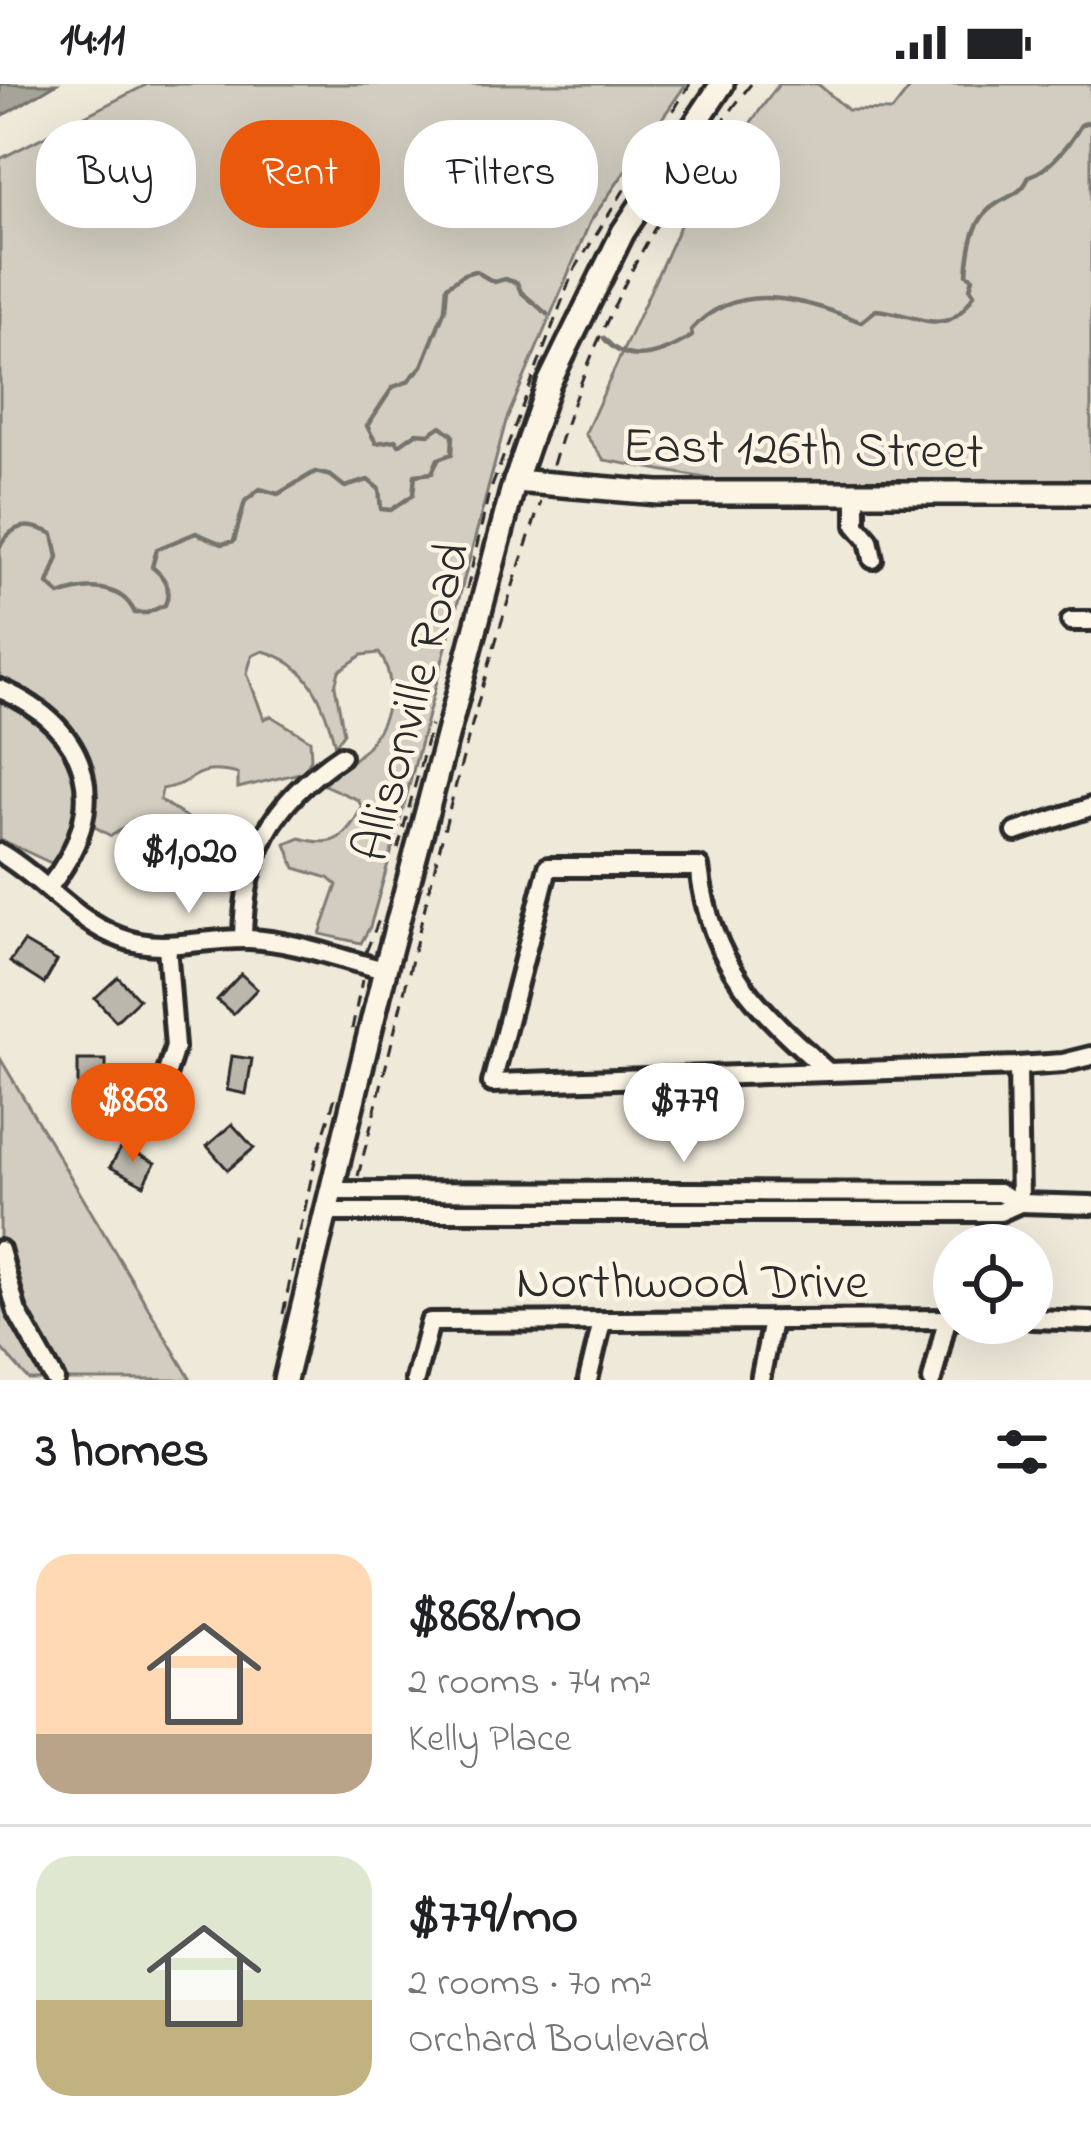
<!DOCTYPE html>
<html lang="en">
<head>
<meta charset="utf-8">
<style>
	:root { --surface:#fff; --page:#f6f6f6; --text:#202124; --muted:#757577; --line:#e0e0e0; --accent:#ea580c }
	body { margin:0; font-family:"Indie Flower",sans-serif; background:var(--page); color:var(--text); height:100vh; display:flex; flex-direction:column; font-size:45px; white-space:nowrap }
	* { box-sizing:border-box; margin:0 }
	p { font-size:39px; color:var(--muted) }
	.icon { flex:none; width:66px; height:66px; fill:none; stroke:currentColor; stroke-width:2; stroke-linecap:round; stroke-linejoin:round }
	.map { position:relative; height:1296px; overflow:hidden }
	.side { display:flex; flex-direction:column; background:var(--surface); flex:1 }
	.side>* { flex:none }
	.guide { position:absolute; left:36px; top:36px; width:1020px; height:108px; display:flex; gap:24px }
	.fabs { position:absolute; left:933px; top:1140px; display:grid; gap:24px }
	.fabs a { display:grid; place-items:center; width:120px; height:120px; border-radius:50%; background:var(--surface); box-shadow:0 12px 48px #0002; font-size:60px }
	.price { position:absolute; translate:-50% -102px; padding:0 27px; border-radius:42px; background:#fff; color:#222; font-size:39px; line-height:78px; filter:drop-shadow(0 3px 6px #0008) }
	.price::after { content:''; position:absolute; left:50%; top:72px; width:36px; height:27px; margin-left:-18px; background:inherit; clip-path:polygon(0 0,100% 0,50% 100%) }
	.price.selected { background:var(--accent); color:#fff }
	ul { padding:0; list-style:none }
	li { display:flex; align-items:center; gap:36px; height:300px; padding:0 36px }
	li+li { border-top:3px solid var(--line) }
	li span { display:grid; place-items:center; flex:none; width:336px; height:240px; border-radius:36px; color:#555 }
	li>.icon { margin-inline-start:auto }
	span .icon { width:144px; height:144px; fill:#fffc; stroke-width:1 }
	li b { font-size:51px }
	h2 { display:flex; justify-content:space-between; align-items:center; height:144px; padding:0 36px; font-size:51px }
	.pill { padding:0 42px; border-radius:48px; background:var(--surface); box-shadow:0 12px 48px #0002; font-size:42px; line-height:108px }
	.pill.selected { background:var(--accent); color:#fff }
	.status { display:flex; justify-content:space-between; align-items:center; height:84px; padding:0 60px; background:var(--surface); direction:ltr }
	.status svg { height:33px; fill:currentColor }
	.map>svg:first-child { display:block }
</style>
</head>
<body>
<div class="status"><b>14:11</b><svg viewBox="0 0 49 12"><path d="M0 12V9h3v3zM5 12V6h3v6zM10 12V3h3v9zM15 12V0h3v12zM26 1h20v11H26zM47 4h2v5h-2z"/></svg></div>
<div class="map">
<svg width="1091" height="1296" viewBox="0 0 1091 1296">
	<rect width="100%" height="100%" fill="#efe9da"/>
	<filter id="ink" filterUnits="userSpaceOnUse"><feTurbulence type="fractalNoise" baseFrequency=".00833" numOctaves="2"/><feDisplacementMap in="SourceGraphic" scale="24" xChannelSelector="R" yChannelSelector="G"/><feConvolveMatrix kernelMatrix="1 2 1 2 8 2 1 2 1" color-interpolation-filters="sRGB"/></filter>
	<g filter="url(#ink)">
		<g fill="#d2cdc0" stroke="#7e7c76" stroke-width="3">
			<path d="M148 0H686L590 138 506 337 395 755 370 843 361 859 320 850 337 801 329 794 295 784 286 760 300 754C335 765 346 753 362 723L358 716 324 701C338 683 345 684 359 671 385 646 402 601 379 569L362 571 339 587 335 602 344 649 335 661C323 618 311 580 263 567L252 572 247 589 264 635 271 632 310 656 311 675 304 688 238 704V690C190 679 200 699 162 705L160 716 190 736 230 743 236 753 208 761 177 748 133 738 111 752 95 743 93 737 51 779 0 755V75Z"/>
			<path d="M779 0H818L848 26 892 27 913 0H1091V397L716 396 604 376 585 350 688 124Z"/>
			<path d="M0 974 191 1296H29L0 1263Z"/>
		</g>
		<path fill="#a6a399" stroke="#75736d" stroke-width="3" d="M0 0H56L0 33Z"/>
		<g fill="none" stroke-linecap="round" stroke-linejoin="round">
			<g stroke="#75736d" stroke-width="4.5">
				<path d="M604 254C629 286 666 268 692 252L691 246C738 194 805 216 861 238L876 226C921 230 947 258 974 210L970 204 973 194 967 190C969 167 972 135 995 121 1009 111 1023 110 1029 92 1049 87 1071 58 1081 41L1087 38 1091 41"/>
				<path d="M0 462C14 438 30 439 53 450L58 473 48 500 60 511C86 501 121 499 135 529H147L165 521C172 505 165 493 152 483L157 465 196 449 222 460 234 457 245 417 260 405 278 410 315 388 331 392 345 403 368 396 379 405 381 425 391 426 413 411 415 391 432 389 438 375 452 370 453 351 441 342 429 350 416 349 399 361 396 356 376 359 367 342 393 303 407 298 422 282 445 225 447 202 464 190 475 187 494 198 505 195 517 199 521 208 547 230"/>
			</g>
		</g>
		<g fill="#bcb7ac" stroke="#2b2b2b" stroke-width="3">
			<path d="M24 858 57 877 44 900 10 878Z"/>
			<path d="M241 890 257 905 233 930 217 916Z"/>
			<path d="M118 893 139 915 116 937 95 914Z"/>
			<path d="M232 972 252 975 246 1010 227 1006Z"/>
			<rect x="78" y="976" width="28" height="45"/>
			<path d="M232 1040 254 1064 228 1086 207 1062Z"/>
			<path d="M122 1062 155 1079 144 1101 110 1083Z"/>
		</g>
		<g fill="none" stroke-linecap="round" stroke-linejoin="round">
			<g stroke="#2b2b2b" stroke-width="26">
				<g id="minor">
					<path d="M856 409V441L869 456 873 475"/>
					<path d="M1071 537H1091"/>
					<path d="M0 605C93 645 112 724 49 803"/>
					<path d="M1016 748 1091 723"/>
					<path d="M0 769C42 793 75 838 121 854 163 870 206 853 249 855 295 857 340 875 385 886"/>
					<path d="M548 783H699C711 883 757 924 828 988L492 999Z"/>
					<path d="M243 854C244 770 271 719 341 672"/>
					<path d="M1018 982 1020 1119"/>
					<path d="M828 988 1018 982 1063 979 1091 972"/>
					<path d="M160 1011 175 963 167 862"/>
					<path d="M333 1107 999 1109 1020 1119 1091 1121"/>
					<path d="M327 1128H1000L1020 1119"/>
					<path d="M0 1166 17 1228 55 1296"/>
					<path d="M1032 1235 1091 1237"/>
					<path d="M415 1296 430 1238 954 1235"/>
					<path d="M588 1296 602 1238"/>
					<path d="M760 1296 772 1237"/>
					<path d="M932 1296 947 1235"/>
				</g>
			</g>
			<g stroke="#2b2b2b" stroke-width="30">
				<g id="major">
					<path d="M515 397 658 409H1091"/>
					<path d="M285 1296 385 886 512 407 549 299 623 148 722 0"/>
				</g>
			</g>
			<g stroke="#2b2b2b" stroke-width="3" stroke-dasharray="12 9" stroke-linecap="butt">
				<path d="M553 381C591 248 666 109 751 0"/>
				<path d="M467 505 488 413 573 188 690 0"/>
				<path d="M398 765 431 641"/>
				<path d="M366 868 380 833"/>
				<path d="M352 945 362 896"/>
				<path d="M358 1092C417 867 463 638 541 418"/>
				<path d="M283 1230 314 1081 337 1007"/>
			</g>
			<use href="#minor" stroke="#fcf5e5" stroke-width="16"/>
			<use href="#major" stroke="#fcf5e5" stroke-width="21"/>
		</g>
	</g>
	<g text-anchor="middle" stroke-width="9" stroke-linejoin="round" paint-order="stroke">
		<g font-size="51" fill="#2b2b2b" stroke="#fcf5e5">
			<text transform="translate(803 362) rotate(1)" y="18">East 126th Street</text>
			<text transform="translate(409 617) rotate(-75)" y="18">Allisonville Road</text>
			<text x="692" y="1213">Northwood Drive</text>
		</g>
	</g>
</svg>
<div class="fabs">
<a><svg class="icon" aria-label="locate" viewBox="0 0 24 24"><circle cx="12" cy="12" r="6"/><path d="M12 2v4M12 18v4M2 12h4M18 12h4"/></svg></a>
</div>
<b class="price" style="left:189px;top:832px">$1,020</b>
<b class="price selected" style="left:133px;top:1081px">$868</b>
<b class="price" style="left:684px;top:1081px">$779</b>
<div class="guide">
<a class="pill">Buy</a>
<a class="pill selected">Rent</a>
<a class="pill">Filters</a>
<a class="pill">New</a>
</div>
</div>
<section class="side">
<h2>3 homes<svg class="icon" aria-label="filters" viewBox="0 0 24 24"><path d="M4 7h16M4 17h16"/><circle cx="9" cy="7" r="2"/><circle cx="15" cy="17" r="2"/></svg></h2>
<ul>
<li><span style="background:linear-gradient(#ffd9b3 75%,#b9a48a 0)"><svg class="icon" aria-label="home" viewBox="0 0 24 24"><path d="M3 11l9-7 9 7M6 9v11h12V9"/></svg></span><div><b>$868/mo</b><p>2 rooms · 74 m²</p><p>Kelly Place</p></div></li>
<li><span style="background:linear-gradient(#dfe7d0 60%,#c2b280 0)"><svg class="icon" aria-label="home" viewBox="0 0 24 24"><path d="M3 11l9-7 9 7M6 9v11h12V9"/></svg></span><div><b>$779/mo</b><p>2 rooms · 70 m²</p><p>Orchard Boulevard</p></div></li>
</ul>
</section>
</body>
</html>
